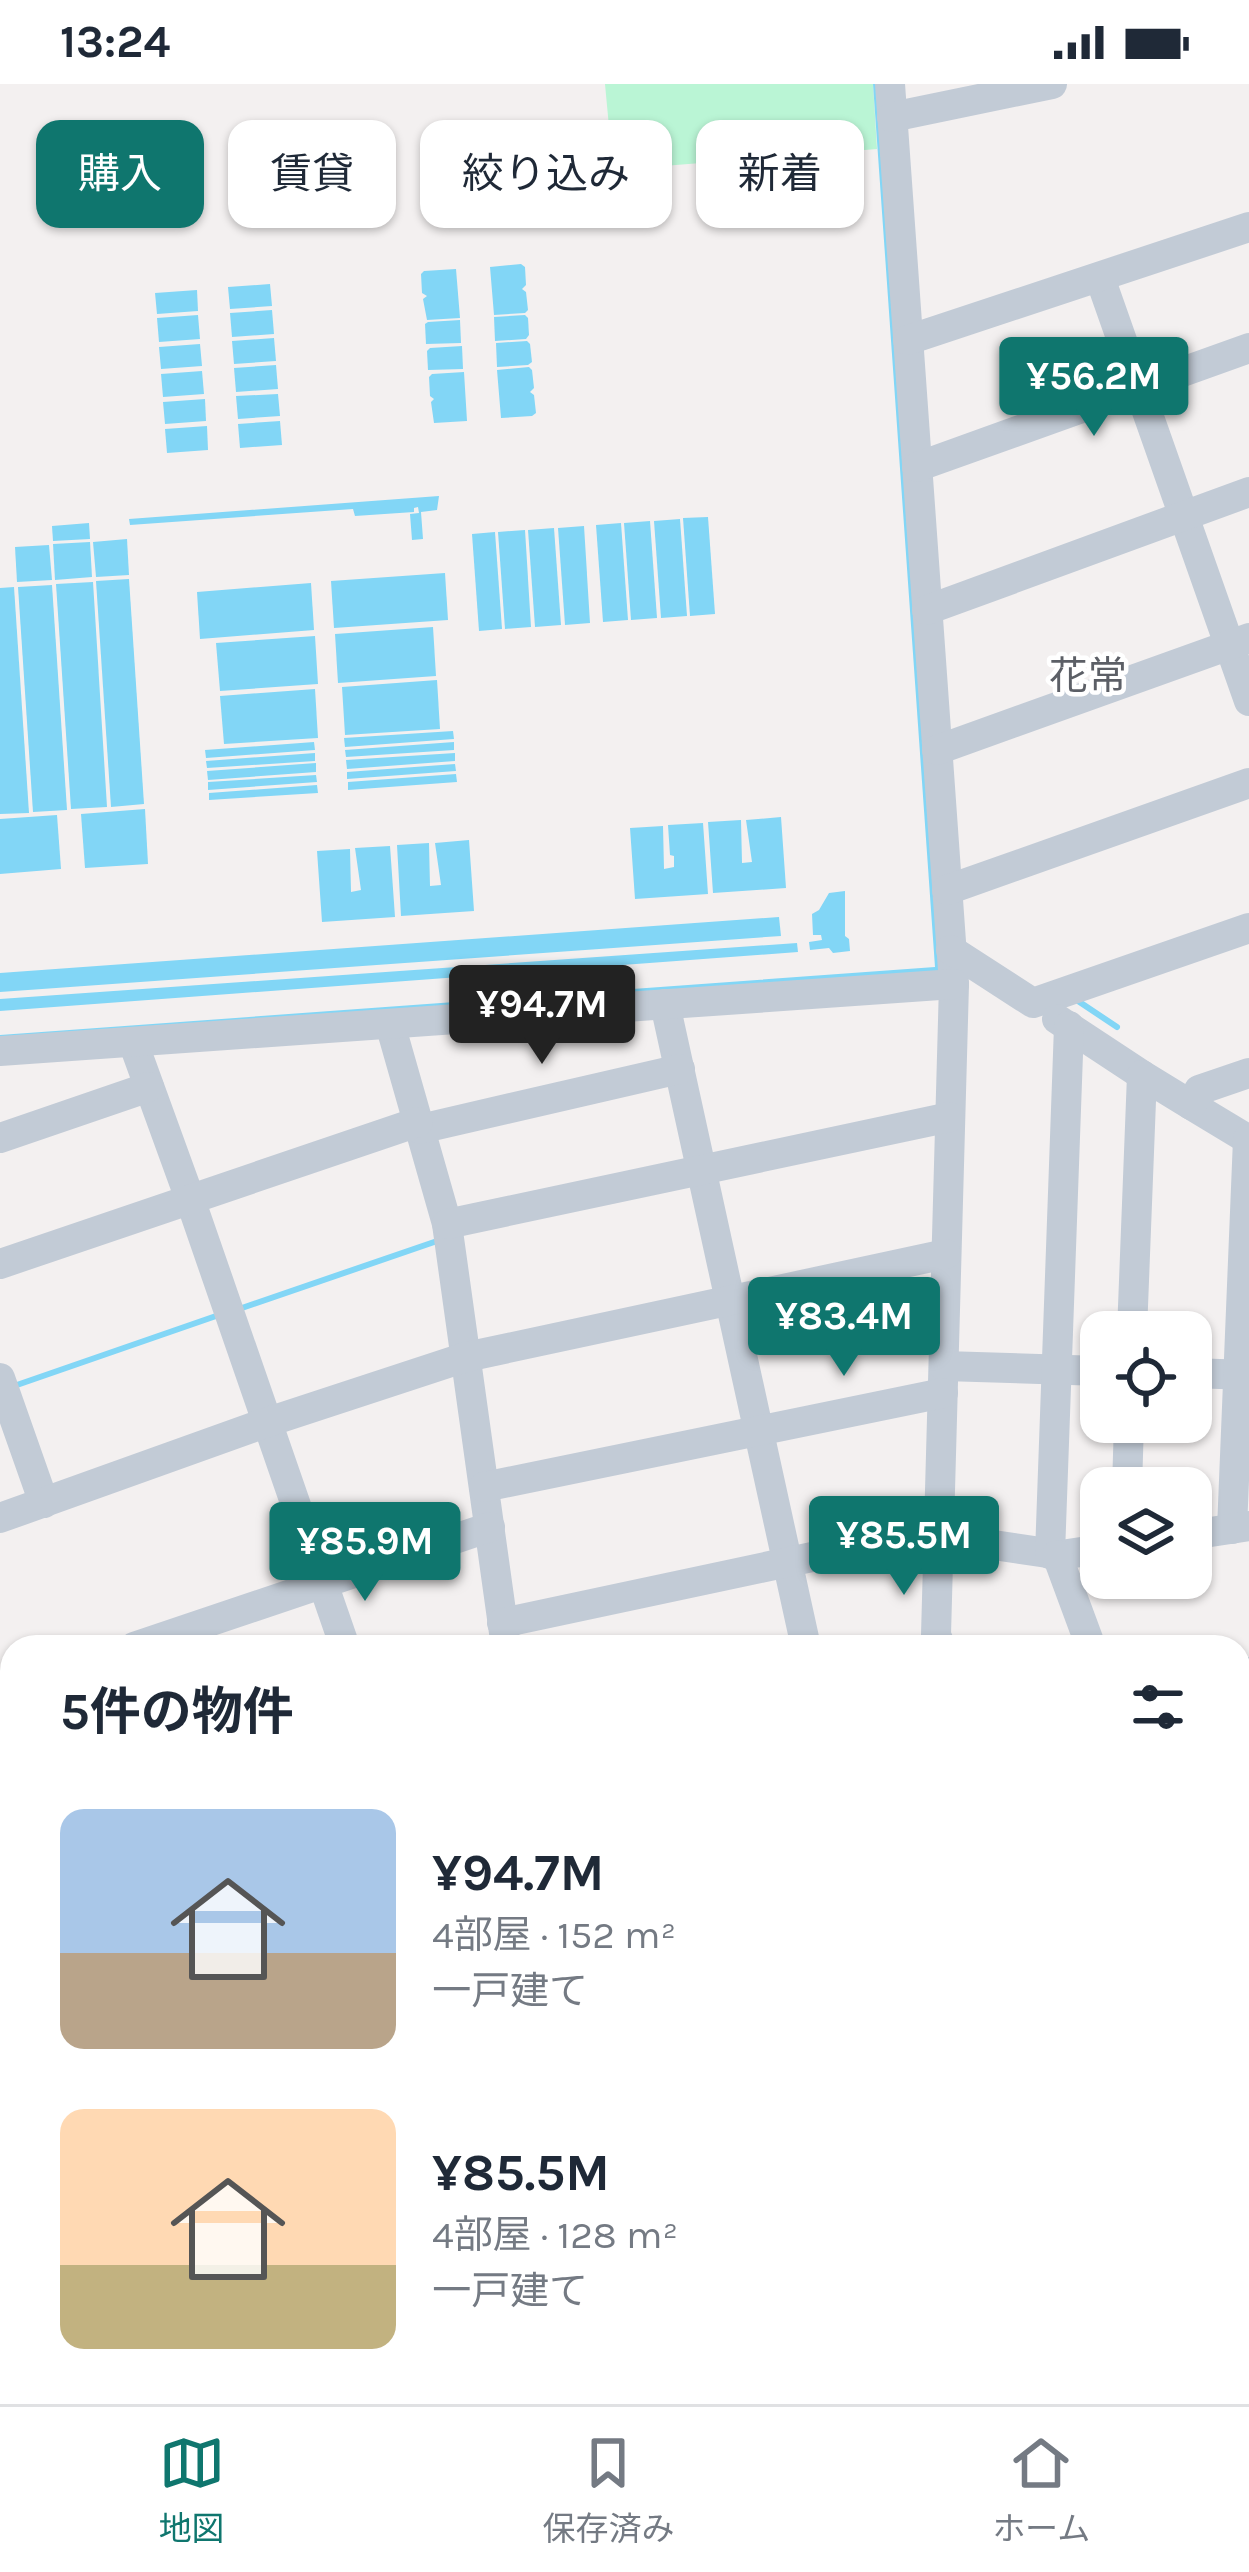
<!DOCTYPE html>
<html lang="ja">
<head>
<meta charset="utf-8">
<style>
	:root { --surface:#fff; --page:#f2f2f3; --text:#1f2937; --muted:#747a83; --line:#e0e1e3; --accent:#0f766e }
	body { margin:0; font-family:Karla,"Noto Sans JP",sans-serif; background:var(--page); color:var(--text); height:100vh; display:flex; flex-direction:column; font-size:45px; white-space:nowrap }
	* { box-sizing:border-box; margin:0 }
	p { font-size:39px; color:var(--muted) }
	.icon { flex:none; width:66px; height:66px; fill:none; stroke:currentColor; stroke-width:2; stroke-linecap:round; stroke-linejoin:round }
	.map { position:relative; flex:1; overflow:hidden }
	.sheet { position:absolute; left:0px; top:1551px; width:1251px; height:771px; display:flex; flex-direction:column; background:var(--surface); border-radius:36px 36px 0 0; box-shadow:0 3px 9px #0004 }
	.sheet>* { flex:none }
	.hud { position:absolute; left:36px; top:36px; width:1179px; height:108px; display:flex; gap:24px }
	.fabs { position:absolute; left:1080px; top:1227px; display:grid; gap:24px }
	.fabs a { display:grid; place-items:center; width:132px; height:132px; border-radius:24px; background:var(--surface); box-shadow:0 3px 9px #0004; font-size:60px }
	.price { position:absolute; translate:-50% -102px; padding:0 27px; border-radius:12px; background:var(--accent); color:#fff; font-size:39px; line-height:78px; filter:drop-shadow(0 3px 6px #0008) }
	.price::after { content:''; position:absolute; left:50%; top:72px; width:36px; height:27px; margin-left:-18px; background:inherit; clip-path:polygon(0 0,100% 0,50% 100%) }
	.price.on { background:#222; color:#fff }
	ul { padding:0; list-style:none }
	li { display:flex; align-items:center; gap:36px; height:300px; padding:0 60px }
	li span { display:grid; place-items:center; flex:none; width:336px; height:240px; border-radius:24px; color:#555 }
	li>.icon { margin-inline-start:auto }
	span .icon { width:144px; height:144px; fill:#fffc; stroke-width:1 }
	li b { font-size:51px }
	h2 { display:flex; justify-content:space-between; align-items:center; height:144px; padding:0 60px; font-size:51px }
	.tag { padding:0 42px; border-radius:24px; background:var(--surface); box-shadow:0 3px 9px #0004; font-size:42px; line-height:108px }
	.tag.on { background:var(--accent); color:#fff }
	.status { display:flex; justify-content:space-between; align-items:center; height:84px; padding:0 60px; background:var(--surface); direction:ltr }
	.status svg { height:33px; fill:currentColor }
	.tabs { display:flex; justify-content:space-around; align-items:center; height:168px; border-top:3px solid var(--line); background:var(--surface); font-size:33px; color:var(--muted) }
	.tabs a { display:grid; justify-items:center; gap:6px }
	.tabs .on { color:var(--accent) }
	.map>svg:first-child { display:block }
</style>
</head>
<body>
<div class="status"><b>13:24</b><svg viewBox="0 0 49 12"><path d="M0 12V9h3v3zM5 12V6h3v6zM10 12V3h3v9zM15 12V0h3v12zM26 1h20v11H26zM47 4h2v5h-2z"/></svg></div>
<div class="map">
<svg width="1249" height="2320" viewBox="0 0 1249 2320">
	<rect width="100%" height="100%" fill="#f3f0f0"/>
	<g fill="#baf5d5">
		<path d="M605 0H873L877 65 613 86Z"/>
		<path d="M366 2310H591L594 2320H370Z"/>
	</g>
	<g fill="#82d6f6">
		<path d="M873 0H883L945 892 0 960V951L935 883Z"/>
		<path d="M521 180 525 183 526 201 522 205 526 208 528 226 525 229 494 231 490 183Z"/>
		<path d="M456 185 460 234 427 236 423 215 427 212 422 209 421 190 424 187Z"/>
		<path d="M270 200 272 222 230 225 228 203Z"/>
		<path d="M197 206 198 227 157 230 155 209Z"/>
		<path d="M272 226 274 250 232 253 230 229Z"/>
		<path d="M198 231 200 255 159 258 157 234Z"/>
		<path d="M525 231 528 234 529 251 526 255 495 257 494 233Z"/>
		<path d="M460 236 461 259 426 260 425 240 428 238Z"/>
		<path d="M274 254 276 277 234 280 232 257Z"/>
		<path d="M527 257 530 260 532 278 528 281 497 283 496 259Z"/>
		<path d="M200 260 202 282 161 285 159 263Z"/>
		<path d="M462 262 463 285 428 286 427 267 430 264Z"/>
		<path d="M276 281 278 305 236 308 234 284Z"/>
		<path d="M529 283 532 286 534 304 530 308 534 311 536 329 532 332 501 334 497 286Z"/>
		<path d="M202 287 204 310 163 313 161 290Z"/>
		<path d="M464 288 467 337 434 339 431 318 434 315 430 312 429 293 432 290Z"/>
		<path d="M278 310 280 332 238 335 236 312Z"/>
		<path d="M205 315 206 337 165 340 163 318Z"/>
		<path d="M280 337 282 361 240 364 238 340Z"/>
		<path d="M207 342 208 366 167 369 165 345Z"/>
		<path d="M439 412 437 426 421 428 423 455 412 456 410 430 419 429 418 423 414 424V428L355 432 353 425 130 441 129 435Z"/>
		<path d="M708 433 715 530 690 532 683 434Z"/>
		<path d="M680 435 687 532 661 534 654 437Z"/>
		<path d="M650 437 657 534 631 536 624 439Z"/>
		<path d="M89 439 90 455 53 457 52 442Z"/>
		<path d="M621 439 628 536 603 538 596 441Z"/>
		<path d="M584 442 590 539 565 541 558 444Z"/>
		<path d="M554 444 561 541 535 543 528 446Z"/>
		<path d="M525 446 531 543 505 545 498 448Z"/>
		<path d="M495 448 502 545 479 547 472 450Z"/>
		<path d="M127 455 129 491 96 493 93 458Z"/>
		<path d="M90 458 92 493 55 496 53 460Z"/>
		<path d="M49 461 52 496 17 498 15 463Z"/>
		<path d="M445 489 448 536 334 544 331 497Z"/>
		<path d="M129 495 144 720 111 723 96 497Z"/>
		<path d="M93 498 107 723 71 725 56 500Z"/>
		<path d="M311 499 314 546 200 555 197 508Z"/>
		<path d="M52 501 67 726 33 728 18 503Z"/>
		<path d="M14 503 29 729 0 730V504Z"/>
		<path d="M433 543 436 592 338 599 335 550Z"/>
		<path d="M315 552 318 600 220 607 216 559Z"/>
		<path d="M437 596 440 645 345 651 342 603Z"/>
		<path d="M315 605 318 654 224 660 220 612Z"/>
		<path d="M453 647 454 655 345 663 344 654Z"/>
		<path d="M314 658 315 666 206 674 205 666Z"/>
		<path d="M454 658V666L346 673 345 666Z"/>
		<path d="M315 669V677L207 684 206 677Z"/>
		<path d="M455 669V677L347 685 346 676Z"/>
		<path d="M316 679V688L208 696 207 687Z"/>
		<path d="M455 680 456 687 347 695V688Z"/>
		<path d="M456 690 457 698 348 706V698Z"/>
		<path d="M316 691 317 698 208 706V698Z"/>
		<path d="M317 701 318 709 209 716V709Z"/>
		<path d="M145 725 148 780 85 784 81 730Z"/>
		<path d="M57 731 61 785 0 790V735Z"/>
		<path d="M781 733 786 804 713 809 708 738 741 736 742 779 752 778 746 736Z"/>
		<path d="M703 739 708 810 635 815 630 744 663 742 664 785 674 783V772L670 771 668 741Z"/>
		<path d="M469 756 474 827 401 832 397 761 429 759 430 802 441 801 435 759Z"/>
		<path d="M390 762 395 833 322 838 317 767 350 765 351 808 361 806 355 764Z"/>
		<path d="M845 807V852L849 855 850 867 833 869 829 864 810 866 809 858 822 856 821 851H813L812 830 819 826 829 809Z"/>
		<path d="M779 833 781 852 0 908V889Z"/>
		<path d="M797 859 798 868 0 927V915Z"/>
	</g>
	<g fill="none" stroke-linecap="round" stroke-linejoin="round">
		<g stroke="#82d6f6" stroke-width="6">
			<path d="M1075 915 1117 943"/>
			<path d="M239 1225 440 1156"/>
			<path d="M14 1302 216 1232"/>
			<path d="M0 1715 12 1711"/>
			<path d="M0 2240 12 2237"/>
			<path d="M909 2310 911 2320"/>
		</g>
		<g stroke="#c2cbd6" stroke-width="30">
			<path d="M890 0 954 900 936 1551 941 1563"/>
			<path d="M892 33 1052 0"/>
			<path d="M1100 194 1249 617"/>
			<path d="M908 256 1249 143"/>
			<path d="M917 383 1249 264"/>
			<path d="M927 526 1249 408"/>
			<path d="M937 666 1249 554"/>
			<path d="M947 806 1249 699"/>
			<path d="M951 866 1033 919 1249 844"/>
			<path d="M665 920 806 1563"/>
			<path d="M1057 935 1142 991"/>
			<path d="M390 940 447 1140 506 1563"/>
			<path d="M133 958 190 1115 345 1563"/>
			<path d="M0 967 954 900"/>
			<path d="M1191 1021 1249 1056"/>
			<path d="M420 1045 680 985"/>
			<path d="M0 1054 149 1003"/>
			<path d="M447 1140 950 1033"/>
			<path d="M0 1180 418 1038"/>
			<path d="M1132 1248 1142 991 1191 1021 1199 1006 1249 989"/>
			<path d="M944 1282 1101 1287"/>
			<path d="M1191 1289 1249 1291"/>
			<path d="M0 1294 44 1419"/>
			<path d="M484 1403 943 1309"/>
			<path d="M1127 1404 1129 1338"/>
			<path d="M0 1434 268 1338 466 1273 946 1170"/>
			<path d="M1232 1445 1248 1055"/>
			<path d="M1191 1451 1249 1442"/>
			<path d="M939 1453 1061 1471 1101 1465"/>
			<path d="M1050 1470 1069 942"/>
			<path d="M1057 1471 1091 1563"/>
			<path d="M502 1539 939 1446"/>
			<path d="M134 1563 490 1443"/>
			<path d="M0 1606 12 1602"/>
			<path d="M1239 1741 1249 1739"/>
			<path d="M0 1820 12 1816"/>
			<path d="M1239 1842 1249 1839"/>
			<path d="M1239 1947 1249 1968"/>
			<path d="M1239 2027 1249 2024"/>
			<path d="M0 2144 12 2141"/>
			<path d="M265 2310 268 2320"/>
			<path d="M359 2310 362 2320"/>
			<path d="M599 2310 602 2320"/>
			<path d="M830 2310 833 2320"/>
			<path d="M989 2310 992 2320"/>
			<path d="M1148 2310 1150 2320"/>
			<path d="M0 2318 24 2310"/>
			<path d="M295 2320 326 2310"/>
			<path d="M771 2320 803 2310"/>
		</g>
		<g stroke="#adbdd2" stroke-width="36">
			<path d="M1239 1594 1249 1591"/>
			<path d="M0 1999 12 1997"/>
		</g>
	</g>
	<g text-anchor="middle" stroke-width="9" stroke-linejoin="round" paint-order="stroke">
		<g font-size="39" fill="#5c5f66" stroke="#fff">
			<text x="1088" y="605">花常</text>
		</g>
	</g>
</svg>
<div class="fabs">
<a><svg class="icon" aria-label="locate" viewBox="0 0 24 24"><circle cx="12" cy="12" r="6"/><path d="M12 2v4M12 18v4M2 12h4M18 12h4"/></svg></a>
<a><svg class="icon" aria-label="layers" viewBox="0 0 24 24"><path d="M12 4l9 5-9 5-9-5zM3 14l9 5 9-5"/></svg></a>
</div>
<b class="price" style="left:1094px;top:355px">¥56.2M</b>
<b class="price on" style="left:542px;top:983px">¥94.7M</b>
<b class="price" style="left:844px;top:1295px">¥83.4M</b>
<b class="price" style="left:904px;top:1514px">¥85.5M</b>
<b class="price" style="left:365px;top:1520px">¥85.9M</b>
<div class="hud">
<a class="tag on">購入</a>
<a class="tag">賃貸</a>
<a class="tag">絞り込み</a>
<a class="tag">新着</a>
</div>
<section class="sheet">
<h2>5件の物件<svg class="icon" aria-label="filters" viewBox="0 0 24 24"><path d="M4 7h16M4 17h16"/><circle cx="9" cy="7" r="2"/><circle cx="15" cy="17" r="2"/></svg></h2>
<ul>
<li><span style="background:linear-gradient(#a9c7e8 60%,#b9a48a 0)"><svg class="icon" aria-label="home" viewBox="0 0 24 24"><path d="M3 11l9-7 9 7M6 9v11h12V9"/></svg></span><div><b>¥94.7M</b><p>4部屋 · 152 m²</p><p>一戸建て</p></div></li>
<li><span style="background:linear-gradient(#ffd9b3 65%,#c2b280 0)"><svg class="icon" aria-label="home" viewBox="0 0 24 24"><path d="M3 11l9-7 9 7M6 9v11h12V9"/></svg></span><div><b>¥85.5M</b><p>4部屋 · 128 m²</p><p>一戸建て</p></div></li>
</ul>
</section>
</div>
<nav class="tabs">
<a class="on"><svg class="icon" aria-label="map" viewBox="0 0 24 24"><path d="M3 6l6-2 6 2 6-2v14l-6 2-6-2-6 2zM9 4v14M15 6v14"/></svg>地図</a>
<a><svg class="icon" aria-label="saved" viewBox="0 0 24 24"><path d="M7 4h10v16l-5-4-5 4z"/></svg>保存済み</a>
<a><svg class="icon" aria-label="home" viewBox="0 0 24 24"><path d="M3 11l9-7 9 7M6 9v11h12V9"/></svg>ホーム</a>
</nav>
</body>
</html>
